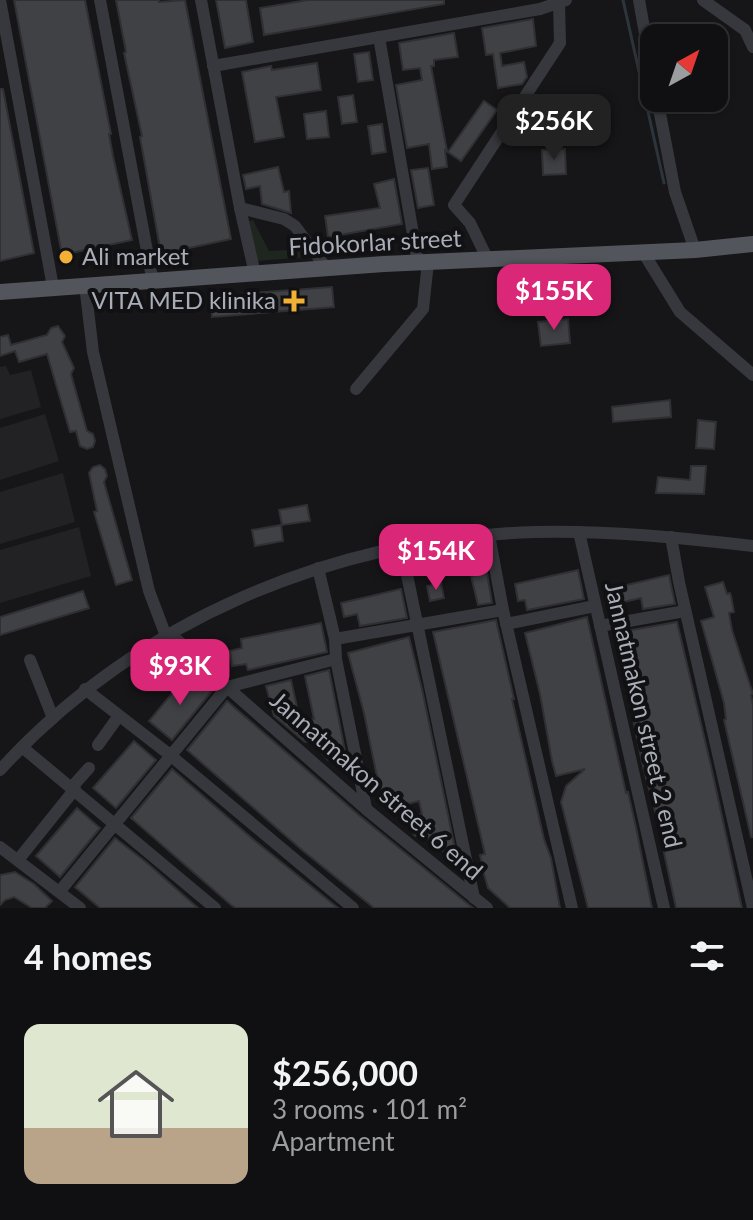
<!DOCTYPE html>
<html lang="en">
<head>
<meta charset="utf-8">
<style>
	:root { --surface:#101012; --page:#19191b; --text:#f1f3f6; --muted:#9c9d9f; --line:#303032; --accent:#db2777 }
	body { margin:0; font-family:Lato,sans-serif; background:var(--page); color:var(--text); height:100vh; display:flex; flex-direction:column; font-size:30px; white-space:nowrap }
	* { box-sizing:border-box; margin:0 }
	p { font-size:26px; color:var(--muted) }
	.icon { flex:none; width:44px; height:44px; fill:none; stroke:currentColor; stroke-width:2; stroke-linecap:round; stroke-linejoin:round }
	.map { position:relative; height:908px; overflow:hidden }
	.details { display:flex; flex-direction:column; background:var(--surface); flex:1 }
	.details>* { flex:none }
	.needle { width:52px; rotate:40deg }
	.tools { position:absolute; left:640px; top:24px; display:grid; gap:16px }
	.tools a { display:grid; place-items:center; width:88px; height:88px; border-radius:16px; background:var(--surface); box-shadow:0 2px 6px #0004,0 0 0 2px var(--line); font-size:40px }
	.price { position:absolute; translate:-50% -68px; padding:0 18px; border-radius:16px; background:var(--accent); color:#fff; font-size:26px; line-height:52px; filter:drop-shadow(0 2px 4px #0008) }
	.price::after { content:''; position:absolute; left:50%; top:48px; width:24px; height:18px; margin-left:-12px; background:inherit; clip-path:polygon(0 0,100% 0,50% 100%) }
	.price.current { background:#222; color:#fff }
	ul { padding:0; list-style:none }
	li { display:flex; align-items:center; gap:24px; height:200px; padding:0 24px }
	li+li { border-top:2px solid var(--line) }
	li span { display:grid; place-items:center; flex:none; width:224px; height:160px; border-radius:16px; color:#555 }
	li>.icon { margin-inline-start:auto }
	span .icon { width:96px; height:96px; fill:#fffc; stroke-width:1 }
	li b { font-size:34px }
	h2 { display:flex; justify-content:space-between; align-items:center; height:96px; padding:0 24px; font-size:34px }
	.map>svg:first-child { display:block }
</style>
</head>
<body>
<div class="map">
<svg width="753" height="908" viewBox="0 0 753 908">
	<rect width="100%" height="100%" fill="#161618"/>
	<g fill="#222225">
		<path d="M6 366 10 375 31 370 41 407 0 419V367Z"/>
		<path d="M45 414 59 461 0 480V428Z"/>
		<path d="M63 473 75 522 0 544V492Z"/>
		<path d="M79 527 91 576 0 603V550Z"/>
	</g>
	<path fill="#1e261f" d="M253 220 269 251 307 249V257L257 261 249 221Z"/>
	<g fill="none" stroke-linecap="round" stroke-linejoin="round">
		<path stroke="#2c353c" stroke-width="3" d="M623 0 664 183"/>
	</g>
	<g fill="#404145" stroke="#303034" stroke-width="2">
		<path d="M14 0H85L111 134H109L113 156 132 240 62 255Z"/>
		<path d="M116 0H159V2L185 0 231 239 161 254 140 137 142 136 124 53 126 52Z"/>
		<path d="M216 0H246L253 42 225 48Z"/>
		<path d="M308 0H444V4L264 35 260 8Z"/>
		<path d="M533 19 536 46 500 53 502 66 524 62 527 77 522 84 498 88 493 54 486 55 482 28Z"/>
		<path d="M454 33 458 57 434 60V66H431L447 151 445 150 447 167 432 169 429 144 407 148 396 85 422 80 420 68 403 70 399 43Z"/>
		<path d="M369 52 373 80 358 82 354 54Z"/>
		<path d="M317 63 321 90 276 97 284 137 255 142 242 72 271 66 272 70Z"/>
		<path d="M0 89H3L34 253 0 261Z"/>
		<path d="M353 95 357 122 342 124 338 97Z"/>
		<path d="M484 101 497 110 461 161 448 152Z"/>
		<path d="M326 111 329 137 307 139 304 114Z"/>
		<path d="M382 124 386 152 372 154 368 126Z"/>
		<path d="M565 149 566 174 543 175 542 150Z"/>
		<path d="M278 167 284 192 289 191 291 213 262 204 260 186 246 189 243 175Z"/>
		<path d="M428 168 434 205 418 208 411 170Z"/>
		<path d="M394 179 402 224 328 237 325 216 380 208 374 184Z"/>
		<path d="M332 287 334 307 212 317 211 296Z"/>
		<path d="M568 319 570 343 541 346 538 322Z"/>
		<path d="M58 326 65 336 62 342 74 368 71 374 87 431 93 434 95 441 93 447 87 449 80 446 76 431 70 432 47 354 19 362 15 351 0 356V337L8 335 11 345 47 335 51 328Z"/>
		<path d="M670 400 671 417 613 422 612 407Z"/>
		<path d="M698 420 716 422 714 449 696 448Z"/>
		<path d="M100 465 105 469 107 476 104 482 132 580 116 585 94 512 97 511 89 473 93 467Z"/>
		<path d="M691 466H706L704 494 656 493 658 477 690 480Z"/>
		<path d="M307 505 310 521 282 525 279 510Z"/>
		<path d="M281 525 283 541 255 546 252 530Z"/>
		<path d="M578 570 584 599 527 610 525 600 518 601 515 584Z"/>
		<path d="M487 573 492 603 478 605 471 576Z"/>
		<path d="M669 575 675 604 643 609 641 598 610 605 606 590Z"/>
		<path d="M723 582 727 594 730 593 731 596 734 612 729 613 732 630 753 694 751 695 753 705V837H751L724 720 726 719 724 703 701 621 714 617 705 587Z"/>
		<path d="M441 583 444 598 430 601 427 586Z"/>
		<path d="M401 589 407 618 360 626 357 614 344 617 341 603Z"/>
		<path d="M83 591 89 608 0 635V617Z"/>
		<path d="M587 617 626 793 628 792 636 827 652 908H588L561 802 566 786 585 769 556 776 552 761 540 694 525 633Z"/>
		<path d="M496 620 514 699H512L544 839 551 858 560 908H510L488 888 484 874 480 855 485 854 433 632Z"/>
		<path d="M677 622 711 766 742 908H676L655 811 643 767 615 633Z"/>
		<path d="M321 623 327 652 248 670 246 664 232 666 230 651 242 648 241 639Z"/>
		<path d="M409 637 422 689 458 863 421 834 415 836 408 826 406 818 422 814 419 801 404 805 406 814 395 816 388 809 376 772 364 713 348 653Z"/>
		<path d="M329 670 346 756 328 760 310 741 305 742 274 716 266 686 291 680 300 721 314 719 305 676Z"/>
		<path d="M189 673 211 692 172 740 149 721Z"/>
		<path d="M227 701 360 816 473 908H374L302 850 187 750Z"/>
		<path d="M134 741 156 760 116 808 93 788Z"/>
		<path d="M172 769 254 840 338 908H236L231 905 131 818Z"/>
		<path d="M77 808 100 828 60 877 36 856Z"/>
		<path d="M115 838 146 862 198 908H100L75 887Z"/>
		<path d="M15 872 34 884 52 901 45 908H32L14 897 5 900 0 905V875Z"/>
	</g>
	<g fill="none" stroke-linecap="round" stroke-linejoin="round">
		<g stroke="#37383d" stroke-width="12">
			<path d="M0 0 53 287"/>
			<path d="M100 0 153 283"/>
			<path d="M201 0 240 208 255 274"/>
			<path d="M639 0 654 84"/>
			<path d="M703 0 745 30 753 47"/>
			<path d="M379 37 418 263"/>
			<path d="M213 66 540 9 566 0"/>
			<path d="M657 98 675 192 695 250"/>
			<path d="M240 208 284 219 295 226 327 269"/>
			<path d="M643 252 680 312 753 375"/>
			<path d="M488 260 470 223 454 205 560 43 559 3"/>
			<path d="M85 285 93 352 149 591 166 636"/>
			<path d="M356 389 423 309 428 262"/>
			<path d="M579 532 664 908"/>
			<path d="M489 535 503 610 572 908"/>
			<path d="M671 537 679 582 753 908"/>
			<path d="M401 546 474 898"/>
			<path d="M318 568 335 639 336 659 366 808"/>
			<path d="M506 624 595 606"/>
			<path d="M600 626 685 611"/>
			<path d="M171 634 227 687 366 809 487 908"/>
			<path d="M335 639 503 610"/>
			<path d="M30 660 53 718"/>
			<path d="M85 689 170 755 353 908"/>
			<path d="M98 745 118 717"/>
			<path d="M22 747 215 908"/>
			<path d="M0 770C137 620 333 538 535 532 608 530 681 538 753 546"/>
			<path d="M72 787 89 768"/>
			<path d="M0 847 80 908"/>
			<path d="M18 860 75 789"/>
			<path d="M60 891 227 687 336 659"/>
		</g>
		<path stroke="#53555c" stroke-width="16" d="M0 292 384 264 695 250 753 244"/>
	</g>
	<g fill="#f2b134" stroke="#111113" stroke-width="3">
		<circle cx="66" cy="257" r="8"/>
		<path d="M290 289h8v8h8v8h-8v8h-8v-8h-8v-8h8z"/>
	</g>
	<g text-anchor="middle" stroke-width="8" stroke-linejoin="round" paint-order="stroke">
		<g font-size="24" fill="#a8adb8" stroke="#111113">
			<text transform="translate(375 243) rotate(-3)" y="8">Fidokorlar street</text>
			<text transform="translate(643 715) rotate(77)" y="8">Jannatmakon street 2 end</text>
			<text transform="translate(376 786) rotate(41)" y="8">Jannatmakon street 6 end</text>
		</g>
		<g font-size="24" fill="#a8adb8" stroke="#111113" text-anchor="start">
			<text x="82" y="265">Ali market</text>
			<text x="276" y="309" text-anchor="end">VITA MED klinika</text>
		</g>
	</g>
</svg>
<div class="tools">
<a><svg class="needle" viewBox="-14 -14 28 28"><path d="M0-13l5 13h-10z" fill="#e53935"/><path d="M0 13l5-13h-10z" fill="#9c9d9f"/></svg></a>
</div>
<b class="price current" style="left:554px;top:162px">$256K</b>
<b class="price" style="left:554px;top:332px">$155K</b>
<b class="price" style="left:436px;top:592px">$154K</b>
<b class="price" style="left:180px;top:707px">$93K</b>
</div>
<section class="details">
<h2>4 homes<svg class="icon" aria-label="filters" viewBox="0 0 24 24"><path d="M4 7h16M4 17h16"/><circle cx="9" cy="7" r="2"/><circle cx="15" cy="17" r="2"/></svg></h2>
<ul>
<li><span style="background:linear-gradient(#dfe7d0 65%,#b9a48a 0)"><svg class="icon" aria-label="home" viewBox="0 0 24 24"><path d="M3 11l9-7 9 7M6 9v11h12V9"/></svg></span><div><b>$256,000</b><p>3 rooms · 101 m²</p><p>Apartment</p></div></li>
</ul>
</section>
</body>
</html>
